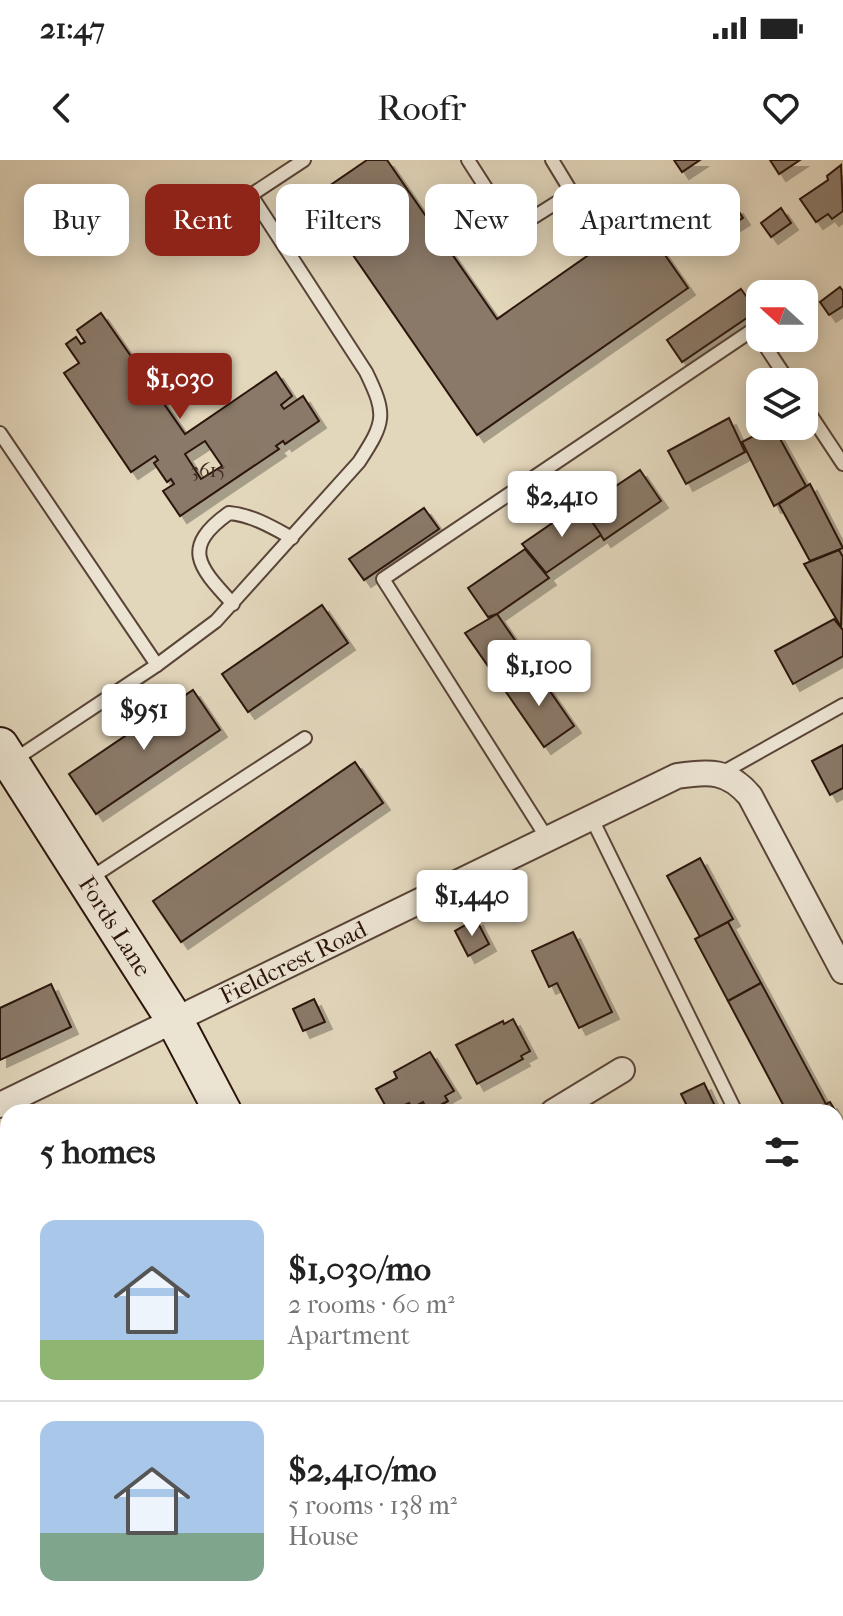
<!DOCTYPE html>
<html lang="en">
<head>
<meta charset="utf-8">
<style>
	:root { --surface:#fff; --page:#f6f6f6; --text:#222; --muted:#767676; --line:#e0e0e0; --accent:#8f2418 }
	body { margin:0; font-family:"IM FELL French Canon",serif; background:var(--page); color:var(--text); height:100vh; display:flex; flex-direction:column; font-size:30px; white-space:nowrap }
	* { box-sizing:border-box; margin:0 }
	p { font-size:26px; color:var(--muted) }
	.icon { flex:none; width:44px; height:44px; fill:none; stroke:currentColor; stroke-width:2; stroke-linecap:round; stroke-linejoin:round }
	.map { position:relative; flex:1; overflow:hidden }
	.drawer { position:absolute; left:0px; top:944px; width:844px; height:512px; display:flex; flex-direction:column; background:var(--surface); border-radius:24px 24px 0 0; box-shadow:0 4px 20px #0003 }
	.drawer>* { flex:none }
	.top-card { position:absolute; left:24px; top:24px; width:796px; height:72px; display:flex; gap:16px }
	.needle { width:52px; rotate:291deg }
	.buttons { position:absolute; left:746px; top:120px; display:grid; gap:16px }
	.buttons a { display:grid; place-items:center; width:72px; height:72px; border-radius:16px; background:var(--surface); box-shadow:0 4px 20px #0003; font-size:40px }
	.price { position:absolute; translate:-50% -68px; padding:0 18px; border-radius:8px; background:#fff; color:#222; font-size:26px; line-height:52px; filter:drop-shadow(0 2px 4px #0008) }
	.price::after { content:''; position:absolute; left:50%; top:48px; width:24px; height:18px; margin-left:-12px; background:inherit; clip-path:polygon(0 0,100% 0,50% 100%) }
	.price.selected { background:var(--accent); color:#fff }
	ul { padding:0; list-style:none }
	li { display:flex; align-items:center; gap:24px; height:200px; padding:0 40px }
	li+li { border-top:2px solid var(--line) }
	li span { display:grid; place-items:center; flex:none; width:224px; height:160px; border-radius:16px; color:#555 }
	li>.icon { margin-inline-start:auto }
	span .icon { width:96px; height:96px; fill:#fffc; stroke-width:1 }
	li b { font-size:34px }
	h2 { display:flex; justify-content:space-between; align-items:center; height:96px; padding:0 40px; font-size:34px }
	.pill { padding:0 28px; border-radius:16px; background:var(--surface); box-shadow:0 4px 20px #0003; font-size:28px; line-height:72px }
	.pill.selected { background:var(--accent); color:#fff }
	.status { display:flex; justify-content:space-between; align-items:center; height:56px; padding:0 40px; background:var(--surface); direction:ltr }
	.status svg { height:22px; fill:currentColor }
	header { display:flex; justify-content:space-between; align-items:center; height:104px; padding:0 40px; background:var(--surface); font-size:36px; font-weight:600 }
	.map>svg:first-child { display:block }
</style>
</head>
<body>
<div class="status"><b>21:47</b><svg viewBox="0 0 49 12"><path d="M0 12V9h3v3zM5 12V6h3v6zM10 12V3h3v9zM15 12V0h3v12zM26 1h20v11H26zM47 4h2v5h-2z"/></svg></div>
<header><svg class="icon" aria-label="back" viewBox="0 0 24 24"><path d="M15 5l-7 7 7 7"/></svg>Roofr<svg class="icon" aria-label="heart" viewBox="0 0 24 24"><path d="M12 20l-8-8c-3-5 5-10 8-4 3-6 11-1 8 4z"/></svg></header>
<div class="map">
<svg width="843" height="1456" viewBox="0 0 843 1456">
	<defs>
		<filter id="shadow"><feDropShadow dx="7" dy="7" stdDeviation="0" flood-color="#0004"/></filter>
	</defs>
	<rect width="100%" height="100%" fill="#e2d6bb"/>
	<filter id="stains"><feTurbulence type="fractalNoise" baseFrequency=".0025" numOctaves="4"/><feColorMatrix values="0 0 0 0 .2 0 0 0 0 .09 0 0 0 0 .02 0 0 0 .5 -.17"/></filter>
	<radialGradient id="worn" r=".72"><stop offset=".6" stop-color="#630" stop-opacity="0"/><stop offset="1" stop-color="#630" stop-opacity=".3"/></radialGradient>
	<g fill="#8a7967" stroke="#2b140b" stroke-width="2" fill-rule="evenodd" filter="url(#shadow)">
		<path d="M367 0H387L497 159 640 59 688 128 477 275 313 37Z"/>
		<path d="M674 0H700L682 12Z"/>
		<path d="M770 0H800L779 14Z"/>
		<path d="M841 5 843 51 832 59 828 54 816 62 800 39 828 20 827 16Z"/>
		<path d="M736 47 743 58 722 71 715 60Z"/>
		<path d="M781 48 791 63 771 77 761 63Z"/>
		<path d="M840 127 843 131V146L829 155 820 142Z"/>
		<path d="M741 129 757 151 682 202 667 180Z"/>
		<path d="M101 153 185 274 276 212 292 236 281 245 284 249 303 236 319 261 285 284 283 281 276 286 279 289 180 356 163 331 174 324 171 319 167 322 154 303 158 300 155 296 131 312 64 213 79 203 66 184 76 177 81 184 85 182 77 170ZM205 281 222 306 201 319 185 294Z"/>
		<path d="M729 258 745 292 686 324 668 291Z"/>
		<path d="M773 266 806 326 774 346 742 282Z"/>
		<path d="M640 310 661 341 604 380 583 348Z"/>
		<path d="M810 324 843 388 810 401 779 344Z"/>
		<path d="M580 344 601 375 546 413 522 384Z"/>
		<path d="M424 348 439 369 364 420 349 399Z"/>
		<path d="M525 389 549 418 497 454 488 457 468 428Z"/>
		<path d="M839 390 843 397 841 467 804 404Z"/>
		<path d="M322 445 348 483 248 552 222 514Z"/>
		<path d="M497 454 534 508 504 529 465 473Z"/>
		<path d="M834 459 843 470V496L793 524 775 491Z"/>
		<path d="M534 508 574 566 544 587 504 529Z"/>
		<path d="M193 530 220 570 96 654 69 614Z"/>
		<path d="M843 585V628L830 635 812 601Z"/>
		<path d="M355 602 383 643 181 782 153 741Z"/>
		<path d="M700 698 733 759 700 777 667 716Z"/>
		<path d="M476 759 489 784 468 796 455 771Z"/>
		<path d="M728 762 761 823 728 841 695 779Z"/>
		<path d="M573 772 612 852 579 868 557 823 549 827 532 791Z"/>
		<path d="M761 823 826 944 811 952H787L728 841Z"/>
		<path d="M51 824 71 867 0 900V848Z"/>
		<path d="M314 839 325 862 303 871 293 849Z"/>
		<path d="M513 859 530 891 521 896 523 899 477 924 456 885 503 861 504 864Z"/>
		<path d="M430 892 454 931 445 936 448 941 428 952 423 942 412 948 409 943 389 952 376 929 397 918 394 912Z"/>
		<path d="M704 923 715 946 704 952H690L681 934Z"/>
		<path d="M830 942 836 952H811L826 944Z"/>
		<path d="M836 952 843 965V1014L836 1018Z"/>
		<path d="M8 1087V1143L0 1126V1090Z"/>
		<path d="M843 1207V1235L836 1238V1211Z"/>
		<path d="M172 1448H197L180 1456H175Z"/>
		<path d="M561 1448H582L585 1453 594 1448H614L617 1453 612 1456H565Z"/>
		<path d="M645 1448H713L715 1452 706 1456H649Z"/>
	</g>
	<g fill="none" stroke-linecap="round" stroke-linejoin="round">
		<g stroke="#594437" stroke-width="16">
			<g id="lane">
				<path d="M468 0 513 70 572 33 552 0"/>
				<path d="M760 178 789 222"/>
				<path d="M804 245 843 304"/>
				<path d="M0 273 157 505"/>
				<path d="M233 444C199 407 180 388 229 353 252 355 272 367 292 378"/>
				<path d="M14 600 157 505 216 461 359 302C385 262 387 255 366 212L251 35 304 0"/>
				<path d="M720 614 843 545"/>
				<path d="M591 657 736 952"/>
				<path d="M547 678 383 419 754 169 760 178"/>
				<path d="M89 719 305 578"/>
				<path d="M836 1155 843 1170"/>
			</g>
		</g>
		<g stroke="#594437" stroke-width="28">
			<g id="street">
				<path id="s1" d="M0 945 677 616C709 611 728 610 750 636L843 811"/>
				<path d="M553 952 622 910"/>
			</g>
		</g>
		<g stroke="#2b140b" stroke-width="40">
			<g id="secondary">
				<path id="s2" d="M0 586 174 859 223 952"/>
				<path d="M482 1448 486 1456"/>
			</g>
		</g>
		<use href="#lane" stroke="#ece4d3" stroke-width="12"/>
		<use href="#street" stroke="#ece4d3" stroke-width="24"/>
		<use href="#secondary" stroke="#ece4d3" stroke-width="36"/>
	</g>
	<g text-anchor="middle" stroke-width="7" stroke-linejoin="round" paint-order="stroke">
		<g font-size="20" fill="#432d22">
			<text x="208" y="317">3615</text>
		</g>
		<g font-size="24" fill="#2b140b" stroke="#ece4d3">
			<text dy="8" stroke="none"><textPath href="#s2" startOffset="214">Fords Lane</textPath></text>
			<text dy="8" stroke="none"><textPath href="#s1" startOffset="326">Fieldcrest Road</textPath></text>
		</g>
	</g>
	<rect width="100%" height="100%" filter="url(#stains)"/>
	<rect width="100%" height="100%" fill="url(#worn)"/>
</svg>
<div class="buttons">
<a><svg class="needle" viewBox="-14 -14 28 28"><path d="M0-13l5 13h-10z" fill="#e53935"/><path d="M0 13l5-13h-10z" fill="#767676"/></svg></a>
<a><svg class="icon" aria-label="layers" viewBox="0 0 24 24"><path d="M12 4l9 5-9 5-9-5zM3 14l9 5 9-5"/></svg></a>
</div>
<b class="price selected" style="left:180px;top:261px">$1,030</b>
<b class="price" style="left:562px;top:379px">$2,410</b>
<b class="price" style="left:539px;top:548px">$1,100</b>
<b class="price" style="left:144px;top:592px">$951</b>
<b class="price" style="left:472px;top:778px">$1,440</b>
<div class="top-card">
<a class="pill">Buy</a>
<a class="pill selected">Rent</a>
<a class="pill">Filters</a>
<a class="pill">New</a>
<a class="pill">Apartment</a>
</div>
<section class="drawer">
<h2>5 homes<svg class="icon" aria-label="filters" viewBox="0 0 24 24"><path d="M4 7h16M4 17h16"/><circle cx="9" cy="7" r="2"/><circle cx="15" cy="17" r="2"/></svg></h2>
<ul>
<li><span style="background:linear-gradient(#a9c7e8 75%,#8fb573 0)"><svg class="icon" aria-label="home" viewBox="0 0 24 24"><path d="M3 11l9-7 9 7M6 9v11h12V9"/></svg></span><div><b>$1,030/mo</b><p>2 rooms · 60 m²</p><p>Apartment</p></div></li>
<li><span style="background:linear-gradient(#a9c7e8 70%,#7fa58c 0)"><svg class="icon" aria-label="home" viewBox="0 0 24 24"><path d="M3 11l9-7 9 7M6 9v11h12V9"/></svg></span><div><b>$2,410/mo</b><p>5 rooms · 138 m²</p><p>House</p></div></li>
</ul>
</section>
</div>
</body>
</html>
